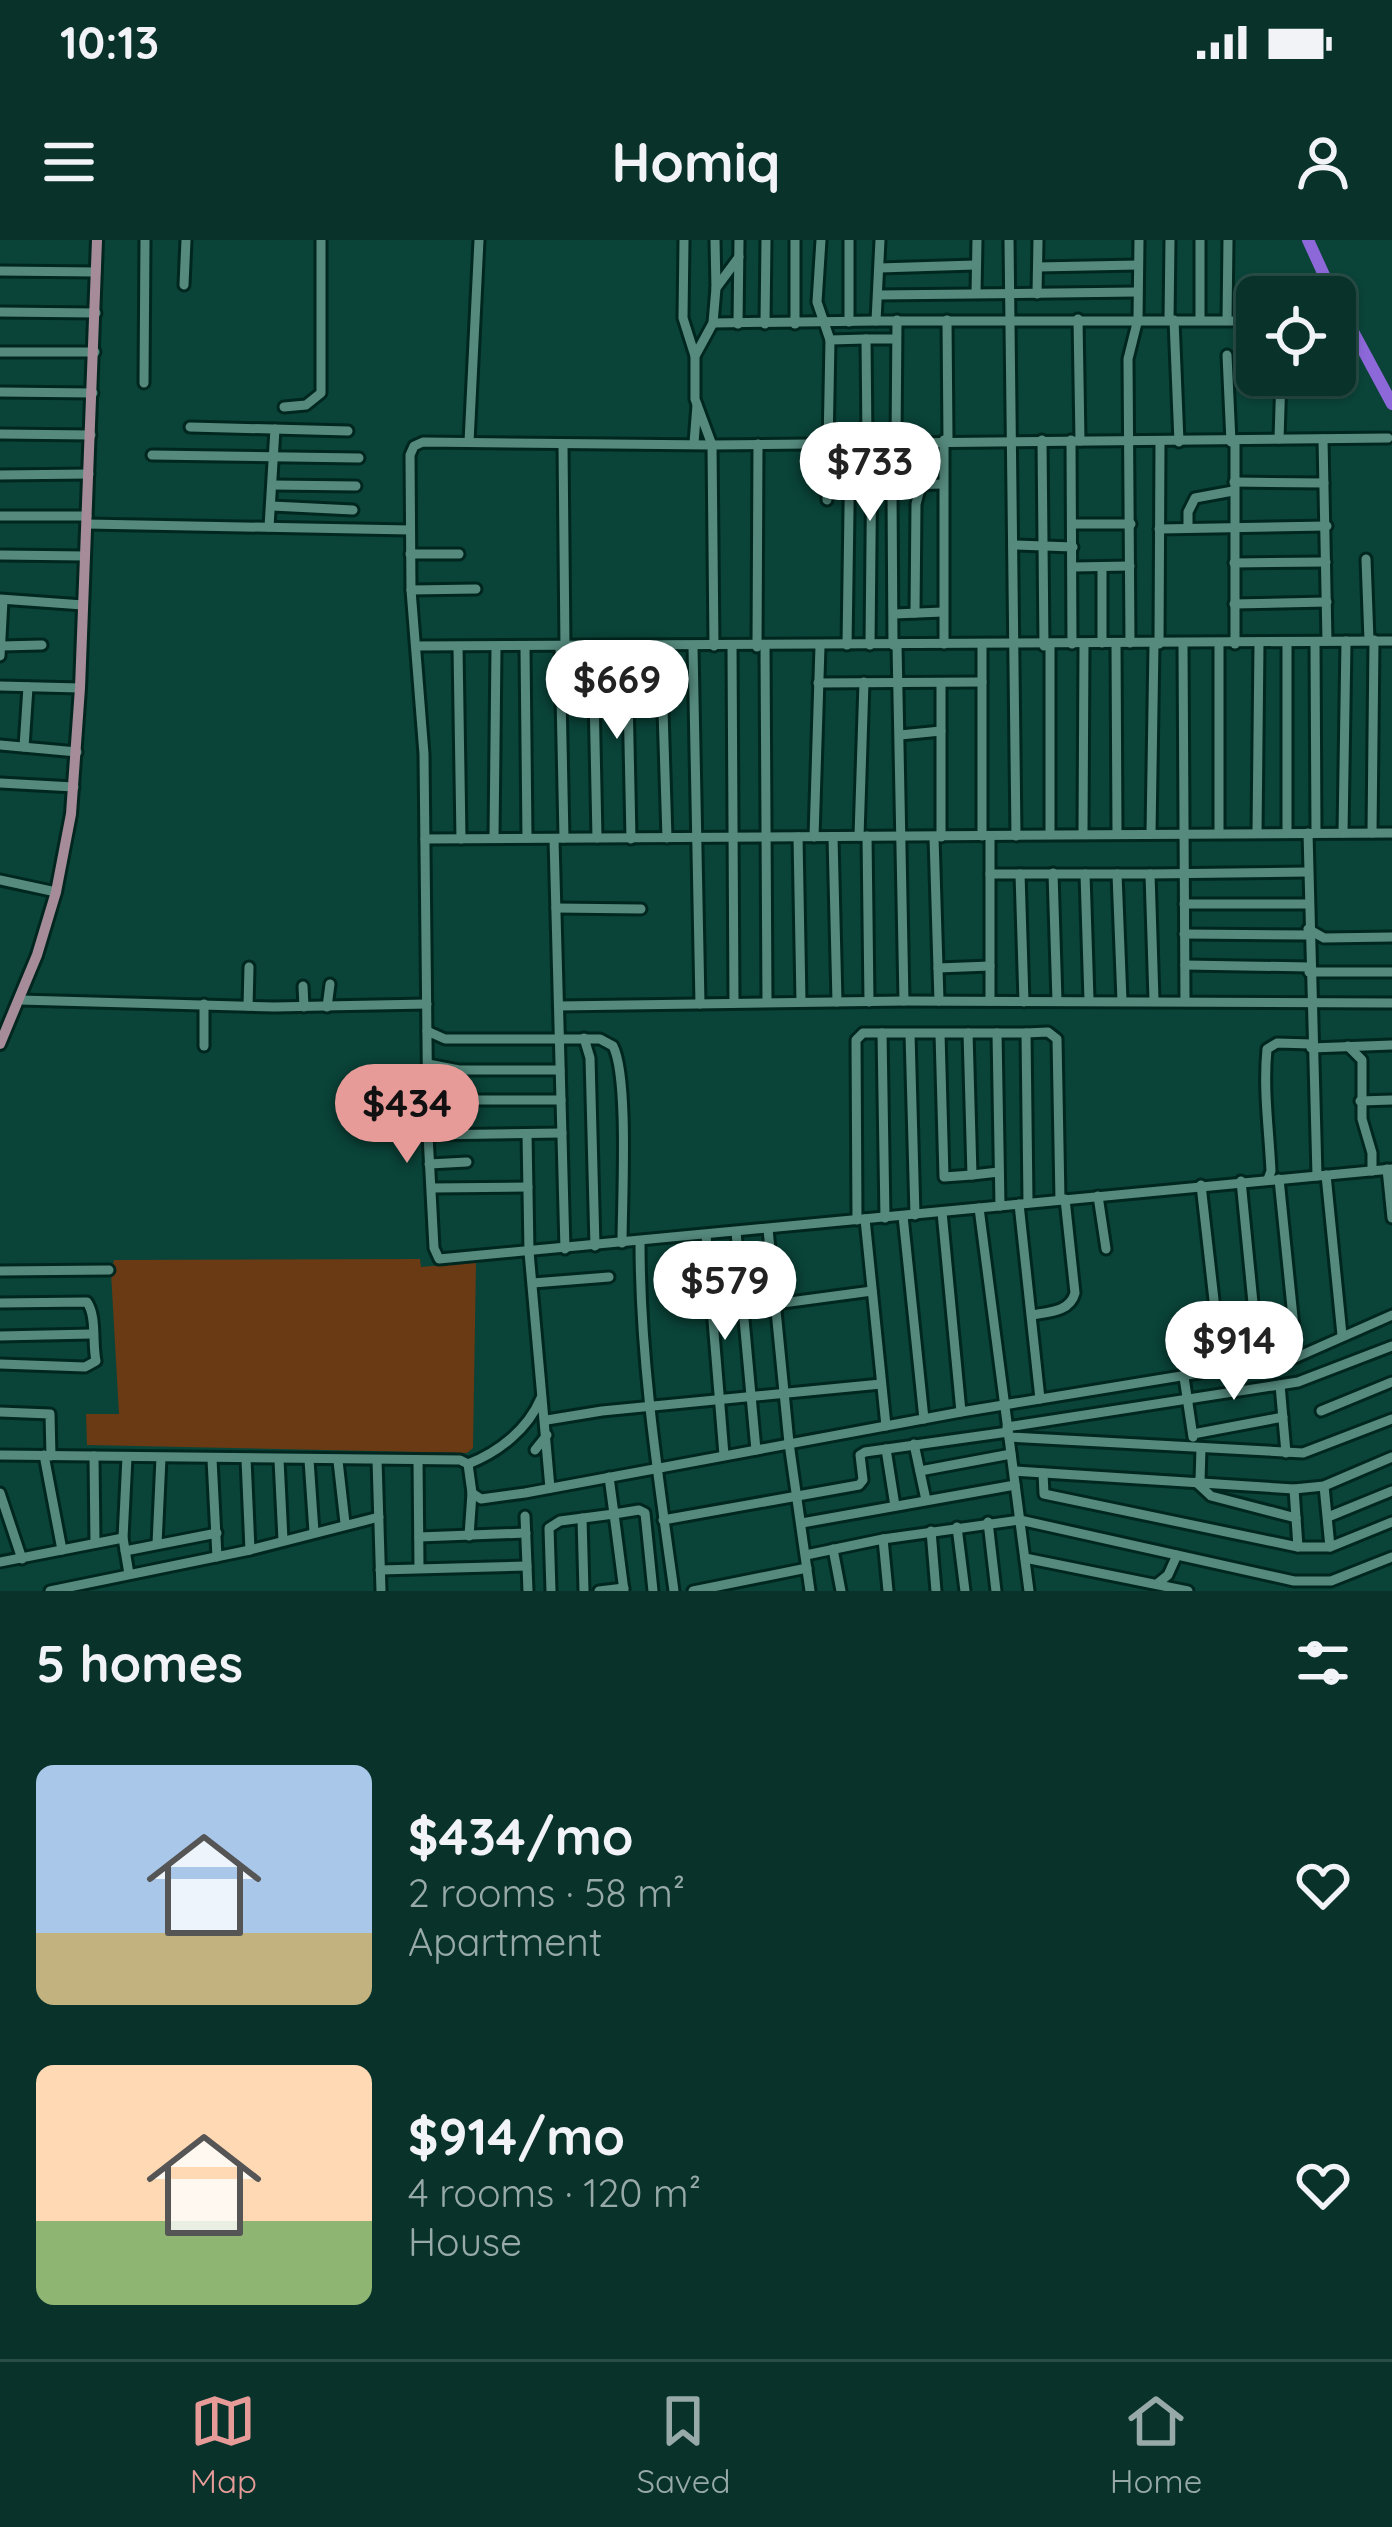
<!DOCTYPE html>
<html lang="en">
<head>
<meta charset="utf-8">
<style>
	:root { --surface:#08322a; --page:#113a32; --text:#f1f3f6; --muted:#98aaa8; --line:#294d47; --accent:#e69b98 }
	body { margin:0; font-family:Quicksand,sans-serif; background:var(--page); color:var(--text); height:100vh; display:flex; flex-direction:column; font-size:45px; white-space:nowrap }
	* { box-sizing:border-box; margin:0 }
	p { font-size:39px; color:var(--muted) }
	.icon { flex:none; width:66px; height:66px; fill:none; stroke:currentColor; stroke-width:2; stroke-linecap:round; stroke-linejoin:round }
	.map { position:relative; height:1351px; overflow:hidden }
	.details { display:flex; flex-direction:column; background:var(--surface); flex:1 }
	.details>* { flex:none }
	.tools { position:absolute; left:1236px; top:36px; display:grid; gap:24px }
	.tools a { display:grid; place-items:center; width:120px; height:120px; border-radius:18px; background:var(--surface); box-shadow:0 3px 9px #0004,0 0 0 3px var(--line); font-size:60px }
	.price { position:absolute; translate:-50% -102px; padding:0 27px; border-radius:42px; background:#fff; color:#222; font-size:39px; line-height:78px; filter:drop-shadow(0 3px 6px #0008) }
	.price::after { content:''; position:absolute; left:50%; top:72px; width:36px; height:27px; margin-left:-18px; background:inherit; clip-path:polygon(0 0,100% 0,50% 100%) }
	.price.on { background:var(--accent); color:#111 }
	ul { padding:0; list-style:none }
	li { display:flex; align-items:center; gap:36px; height:300px; padding:0 36px }
	li span { display:grid; place-items:center; flex:none; width:336px; height:240px; border-radius:18px; color:#555 }
	li>.icon { margin-inline-start:auto }
	span .icon { width:144px; height:144px; fill:#fffc; stroke-width:1 }
	li b { font-size:51px }
	h2 { display:flex; justify-content:space-between; align-items:center; height:144px; padding:0 36px; font-size:51px }
	.status { display:flex; justify-content:space-between; align-items:center; height:84px; padding:0 60px; background:var(--surface); direction:ltr }
	.status svg { height:33px; fill:currentColor }
	header { display:flex; justify-content:space-between; align-items:center; height:156px; padding:0 36px; background:var(--surface); font-size:54px; font-weight:800 }
	.tab-bar { display:flex; justify-content:space-around; align-items:center; height:168px; border-top:3px solid var(--line); background:var(--surface); font-size:33px; color:var(--muted) }
	.tab-bar a { display:grid; justify-items:center; gap:6px }
	.tab-bar .on { color:var(--accent) }
	.map>svg:first-child { display:block }
</style>
</head>
<body>
<div class="status"><b>10:13</b><svg viewBox="0 0 49 12"><path d="M0 12V9h3v3zM5 12V6h3v6zM10 12V3h3v9zM15 12V0h3v12zM26 1h20v11H26zM47 4h2v5h-2z"/></svg></div>
<header><svg class="icon" aria-label="menu" viewBox="0 0 24 24"><path d="M4 6h16M4 12h16M4 18h16"/></svg>Homiq<svg class="icon" aria-label="person" viewBox="0 0 24 24"><circle cx="12" cy="8" r="4"/><path d="M4 21q1-7 8-7t8 7"/></svg></header>
<div class="map">
<svg width="1392" height="1351" viewBox="0 0 1392 1351">
	<rect width="100%" height="100%" fill="#0a4338"/>
	<path fill="#693a14" d="M420 1019 421 1027 476 1022 473 1208 467 1213 87 1205 86 1174H119L111 1033 114 1020Z"/>
	<g fill="none" stroke-linecap="round" stroke-linejoin="round">
		<g stroke="#8c68d8" stroke-width="12">
			<path d="M1308 0 1334 57"/>
			<path d="M1335 58 1392 164"/>
		</g>
		<g stroke="#00271f" stroke-width="15">
			<g id="minor">
				<path d="M684 0 683 78 695 116"/>
				<path d="M715 0 716 48"/>
				<path d="M795 0V84"/>
				<path d="M821 0 817 62 830 100 827 260"/>
				<path d="M880 0 876 81H1257"/>
				<path d="M1009 0 1016 596"/>
				<path d="M1038 27 1138 25"/>
				<path d="M879 28 975 25"/>
				<path d="M0 31 96 32"/>
				<path d="M184 45 186 0"/>
				<path d="M976 53 977 0"/>
				<path d="M1037 54 1038 0"/>
				<path d="M878 55 1137 52"/>
				<path d="M0 72 96 73"/>
				<path d="M1078 79 1080 201"/>
				<path d="M947 80 948 200"/>
				<path d="M1169 80 1170 0"/>
				<path d="M1174 80 1179 202"/>
				<path d="M1200 80V0"/>
				<path d="M1227 80 1228 0"/>
				<path d="M849 82V0"/>
				<path d="M713 83 876 81"/>
				<path d="M738 84 739 0"/>
				<path d="M765 84 766 0"/>
				<path d="M830 100 866 99"/>
				<path d="M0 112H95"/>
				<path d="M1227 115 1231 202"/>
				<path d="M144 143 145 0"/>
				<path d="M0 152 93 153"/>
				<path d="M284 167 306 165 321 153V0"/>
				<path d="M190 187 348 191"/>
				<path d="M0 194 91 195"/>
				<path d="M1388 198 712 205 423 202 414 206 410 215 411 350 424 514 428 895 434 1008 439 1019 1392 929"/>
				<path d="M1279 199 1281 135"/>
				<path d="M1323 199 1327 401"/>
				<path d="M1042 200 1044 406"/>
				<path d="M1071 200 1072 404"/>
				<path d="M867 201 866 99H895"/>
				<path d="M896 201 897 80"/>
				<path d="M469 202 479 0"/>
				<path d="M694 203 697 165"/>
				<path d="M563 205 565 407"/>
				<path d="M152 215 359 218"/>
				<path d="M0 235 89 234"/>
				<path d="M1234 242 1324 243"/>
				<path d="M273 245 356 246"/>
				<path d="M272 266 353 270"/>
				<path d="M0 276H87"/>
				<path d="M87 284 410 290"/>
				<path d="M1072 284H1131"/>
				<path d="M269 287 275 189"/>
				<path d="M1188 287V272L1195 258 1233 251"/>
				<path d="M1159 289 1327 286"/>
				<path d="M1013 305 1073 307"/>
				<path d="M410 314H459"/>
				<path d="M0 315 85 316"/>
				<path d="M1366 319 1369 400"/>
				<path d="M1234 323 1326 322"/>
				<path d="M1073 327 1130 326"/>
				<path d="M411 350 476 349"/>
				<path d="M0 359 83 365"/>
				<path d="M1234 364 1327 362"/>
				<path d="M915 373 916 264 921 245"/>
				<path d="M894 374 943 372"/>
				<path d="M1287 402V593"/>
				<path d="M1315 402 1316 593"/>
				<path d="M1102 403V327"/>
				<path d="M1116 403 1117 593"/>
				<path d="M1130 403 1128 119 1138 79 1139 0"/>
				<path d="M944 404V200"/>
				<path d="M982 404V596"/>
				<path d="M1159 404 1160 203"/>
				<path d="M1183 404 1185 760"/>
				<path d="M1235 404V202"/>
				<path d="M847 405 850 202"/>
				<path d="M870 405 872 202"/>
				<path d="M893 405 892 252 903 245 943 244"/>
				<path d="M897 405 904 761"/>
				<path d="M1 406 42 405"/>
				<path d="M416 406 1392 401"/>
				<path d="M593 406 597 598"/>
				<path d="M627 406 631 599"/>
				<path d="M661 406 667 598"/>
				<path d="M714 406 712 205 695 159V116L713 83 716 48 739 17"/>
				<path d="M732 406 734 763"/>
				<path d="M1050 406V594"/>
				<path d="M560 407 564 598"/>
				<path d="M693 407 700 764"/>
				<path d="M757 407 758 204"/>
				<path d="M765 407 767 762"/>
				<path d="M458 408 461 599"/>
				<path d="M525 408 527 598"/>
				<path d="M0 416 3 360"/>
				<path d="M818 443 982 442"/>
				<path d="M941 444V597"/>
				<path d="M0 446 80 448"/>
				<path d="M900 495 941 491"/>
				<path d="M0 505 77 512"/>
				<path d="M24 507 28 447"/>
				<path d="M0 543 74 547"/>
				<path d="M1083 593 1084 404"/>
				<path d="M1151 593 1154 404"/>
				<path d="M1219 593V404"/>
				<path d="M1257 593 1259 403"/>
				<path d="M1308 593 1317 936"/>
				<path d="M1343 593 1346 401"/>
				<path d="M1372 593 1374 400"/>
				<path d="M859 596 864 442"/>
				<path d="M867 596 869 762"/>
				<path d="M990 596V761"/>
				<path d="M798 597 801 762"/>
				<path d="M814 597 820 406"/>
				<path d="M833 597 837 762"/>
				<path d="M934 597 939 761"/>
				<path d="M494 598 496 408"/>
				<path d="M425 599 1392 593"/>
				<path d="M554 599 565 1009"/>
				<path d="M1053 633 1057 761"/>
				<path d="M990 634H1150"/>
				<path d="M1020 634 1024 762"/>
				<path d="M1085 634 1089 760"/>
				<path d="M1117 634 1122 761"/>
				<path d="M0 640 56 652"/>
				<path d="M1184 664H1307"/>
				<path d="M556 668 641 669"/>
				<path d="M1308 689 1324 698 1392 697"/>
				<path d="M1184 694 1308 695"/>
				<path d="M1185 725 1309 727"/>
				<path d="M938 728 990 726"/>
				<path d="M1309 732H1392"/>
				<path d="M303 746 304 767"/>
				<path d="M20 760 274 767 427 764"/>
				<path d="M1154 760 1150 634 1307 632"/>
				<path d="M204 764V806"/>
				<path d="M248 766 249 727"/>
				<path d="M559 766 904 761 1392 763"/>
				<path d="M327 767 330 744"/>
				<path d="M427 791 445 799H600L613 806C629 837 622 963 622 1003"/>
				<path d="M882 793 885 978"/>
				<path d="M968 793 972 935 999 932"/>
				<path d="M997 793 1000 966"/>
				<path d="M1026 793 1048 792 1057 799 1060 960"/>
				<path d="M910 794 915 975"/>
				<path d="M940 794 944 937 972 935"/>
				<path d="M584 798 590 818 595 1006"/>
				<path d="M1348 806 1362 820V879L1372 913V931"/>
				<path d="M1311 808 1392 805"/>
				<path d="M428 824 459 830H560"/>
				<path d="M459 860H561"/>
				<path d="M1360 861 1392 860"/>
				<path d="M527 894 529 1012 550 1248"/>
				<path d="M428 895 562 893"/>
				<path d="M429 924 467 922"/>
				<path d="M1387 929 1392 978"/>
				<path d="M1326 935 1342 1095"/>
				<path d="M1268 939 1271 931C1269 889 1263 850 1267 809L1277 803 1311 804"/>
				<path d="M1279 939 1297 1117"/>
				<path d="M1241 941 1259 1124"/>
				<path d="M1201 945 1222 1131"/>
				<path d="M432 948 528 947"/>
				<path d="M1098 956 1106 1009"/>
				<path d="M1019 964 1040 1159"/>
				<path d="M979 968 1029 1351"/>
				<path d="M942 972 961 1172"/>
				<path d="M903 976 924 1179"/>
				<path d="M865 979 886 1186"/>
				<path d="M857 980 856 800 863 793H1026L1028 963"/>
				<path d="M768 989 789 1203 810 1351"/>
				<path d="M736 992 756 1210"/>
				<path d="M706 995 724 1215"/>
				<path d="M640 1002C640 1118 658 1236 674 1351"/>
				<path d="M0 1031 109 1030"/>
				<path d="M533 1043 609 1037"/>
				<path d="M0 1063 87 1062C97 1077 92 1102 96 1121L85 1127 0 1124"/>
				<path d="M775 1064 872 1051"/>
				<path d="M745 1072 776 1070"/>
				<path d="M1032 1075C1049 1072 1070 1072 1075 1053L1065 959"/>
				<path d="M0 1096 91 1094"/>
				<path d="M1184 1137 1193 1197"/>
				<path d="M1280 1145 1286 1213"/>
				<path d="M1321 1171 1392 1142"/>
				<path d="M0 1172 50 1174 51 1216"/>
				<path d="M547 1180 602 1171 881 1144"/>
				<path d="M1007 1187 1298 1142 1392 1106"/>
				<path d="M1193 1194 1283 1177"/>
				<path d="M1009 1197 1303 1213 1392 1179"/>
				<path d="M914 1204 926 1260"/>
				<path d="M886 1209 895 1266"/>
				<path d="M535 1210 547 1195"/>
				<path d="M0 1215 460 1220 468 1224 472 1253 469 1296"/>
				<path d="M44 1215 62 1310"/>
				<path d="M94 1216 95 1303"/>
				<path d="M127 1217 123 1298 129 1334"/>
				<path d="M212 1219 217 1317"/>
				<path d="M246 1219 250 1310"/>
				<path d="M279 1220 283 1300"/>
				<path d="M309 1220 314 1292"/>
				<path d="M377 1220 381 1351"/>
				<path d="M418 1220 419 1328"/>
				<path d="M338 1221 345 1283"/>
				<path d="M468 1224C499 1212 528 1189 541 1158"/>
				<path d="M920 1231 1011 1214"/>
				<path d="M1014 1231 1294 1249 1324 1246 1392 1217"/>
				<path d="M1043 1233 1044 1254 1298 1307H1330L1392 1282"/>
				<path d="M609 1237 614 1274 639 1270 645 1273 653 1351"/>
				<path d="M1200 1241 1201 1208"/>
				<path d="M1196 1242 1211 1256 1296 1278"/>
				<path d="M1324 1246 1330 1307"/>
				<path d="M1294 1249 1298 1307"/>
				<path d="M0 1253 22 1319"/>
				<path d="M472 1253 481 1259 525 1253 961 1172 1297 1117 1392 1075"/>
				<path d="M525 1276 528 1351"/>
				<path d="M1328 1277 1392 1251"/>
				<path d="M582 1278 584 1351"/>
				<path d="M663 1280 859 1245 863 1240 860 1215 865 1212 1008 1192"/>
				<path d="M988 1282 996 1351"/>
				<path d="M802 1283 1015 1245"/>
				<path d="M957 1287 965 1351"/>
				<path d="M931 1291 936 1351"/>
				<path d="M419 1297 526 1293"/>
				<path d="M883 1299 888 1351"/>
				<path d="M157 1304 161 1218"/>
				<path d="M833 1309 841 1351"/>
				<path d="M125 1311 217 1293"/>
				<path d="M806 1315 883 1299 1020 1280 1294 1341H1331L1392 1317"/>
				<path d="M1025 1318 1188 1351"/>
				<path d="M0 1322 123 1298"/>
				<path d="M380 1330 527 1326"/>
				<path d="M1157 1344 1168 1335 1177 1315"/>
				<path d="M50 1351 250 1310 379 1277"/>
				<path d="M551 1351 549 1288 560 1281 614 1274 624 1351"/>
				<path d="M599 1351 624 1348"/>
				<path d="M693 1351 807 1328"/>
			</g>
		</g>
		<g stroke="#00271f" stroke-width="16">
			<path id="major" d="M0 804 37 715 56 652 71 574 80 448 97 0"/>
		</g>
		<use href="#minor" stroke="#568a7d" stroke-width="9"/>
		<use href="#major" stroke="#a68b98" stroke-width="10"/>
	</g>
</svg>
<div class="tools">
<a><svg class="icon" aria-label="locate" viewBox="0 0 24 24"><circle cx="12" cy="12" r="6"/><path d="M12 2v4M12 18v4M2 12h4M18 12h4"/></svg></a>
</div>
<b class="price" style="left:870px;top:284px">$733</b>
<b class="price" style="left:617px;top:502px">$669</b>
<b class="price on" style="left:407px;top:926px">$434</b>
<b class="price" style="left:725px;top:1103px">$579</b>
<b class="price" style="left:1234px;top:1163px">$914</b>
</div>
<section class="details">
<h2>5 homes<svg class="icon" aria-label="filters" viewBox="0 0 24 24"><path d="M4 7h16M4 17h16"/><circle cx="9" cy="7" r="2"/><circle cx="15" cy="17" r="2"/></svg></h2>
<ul>
<li><span style="background:linear-gradient(#a9c7e8 70%,#c2b280 0)"><svg class="icon" aria-label="home" viewBox="0 0 24 24"><path d="M3 11l9-7 9 7M6 9v11h12V9"/></svg></span><div><b>$434/mo</b><p>2 rooms · 58 m²</p><p>Apartment</p></div><svg class="icon" aria-label="heart" viewBox="0 0 24 24"><path d="M12 20l-8-8c-3-5 5-10 8-4 3-6 11-1 8 4z"/></svg></li>
<li><span style="background:linear-gradient(#ffd9b3 65%,#8fb573 0)"><svg class="icon" aria-label="home" viewBox="0 0 24 24"><path d="M3 11l9-7 9 7M6 9v11h12V9"/></svg></span><div><b>$914/mo</b><p>4 rooms · 120 m²</p><p>House</p></div><svg class="icon" aria-label="heart" viewBox="0 0 24 24"><path d="M12 20l-8-8c-3-5 5-10 8-4 3-6 11-1 8 4z"/></svg></li>
</ul>
</section>
<nav class="tab-bar">
<a class="on"><svg class="icon" aria-label="map" viewBox="0 0 24 24"><path d="M3 6l6-2 6 2 6-2v14l-6 2-6-2-6 2zM9 4v14M15 6v14"/></svg>Map</a>
<a><svg class="icon" aria-label="saved" viewBox="0 0 24 24"><path d="M7 4h10v16l-5-4-5 4z"/></svg>Saved</a>
<a><svg class="icon" aria-label="home" viewBox="0 0 24 24"><path d="M3 11l9-7 9 7M6 9v11h12V9"/></svg>Home</a>
</nav>
</body>
</html>
